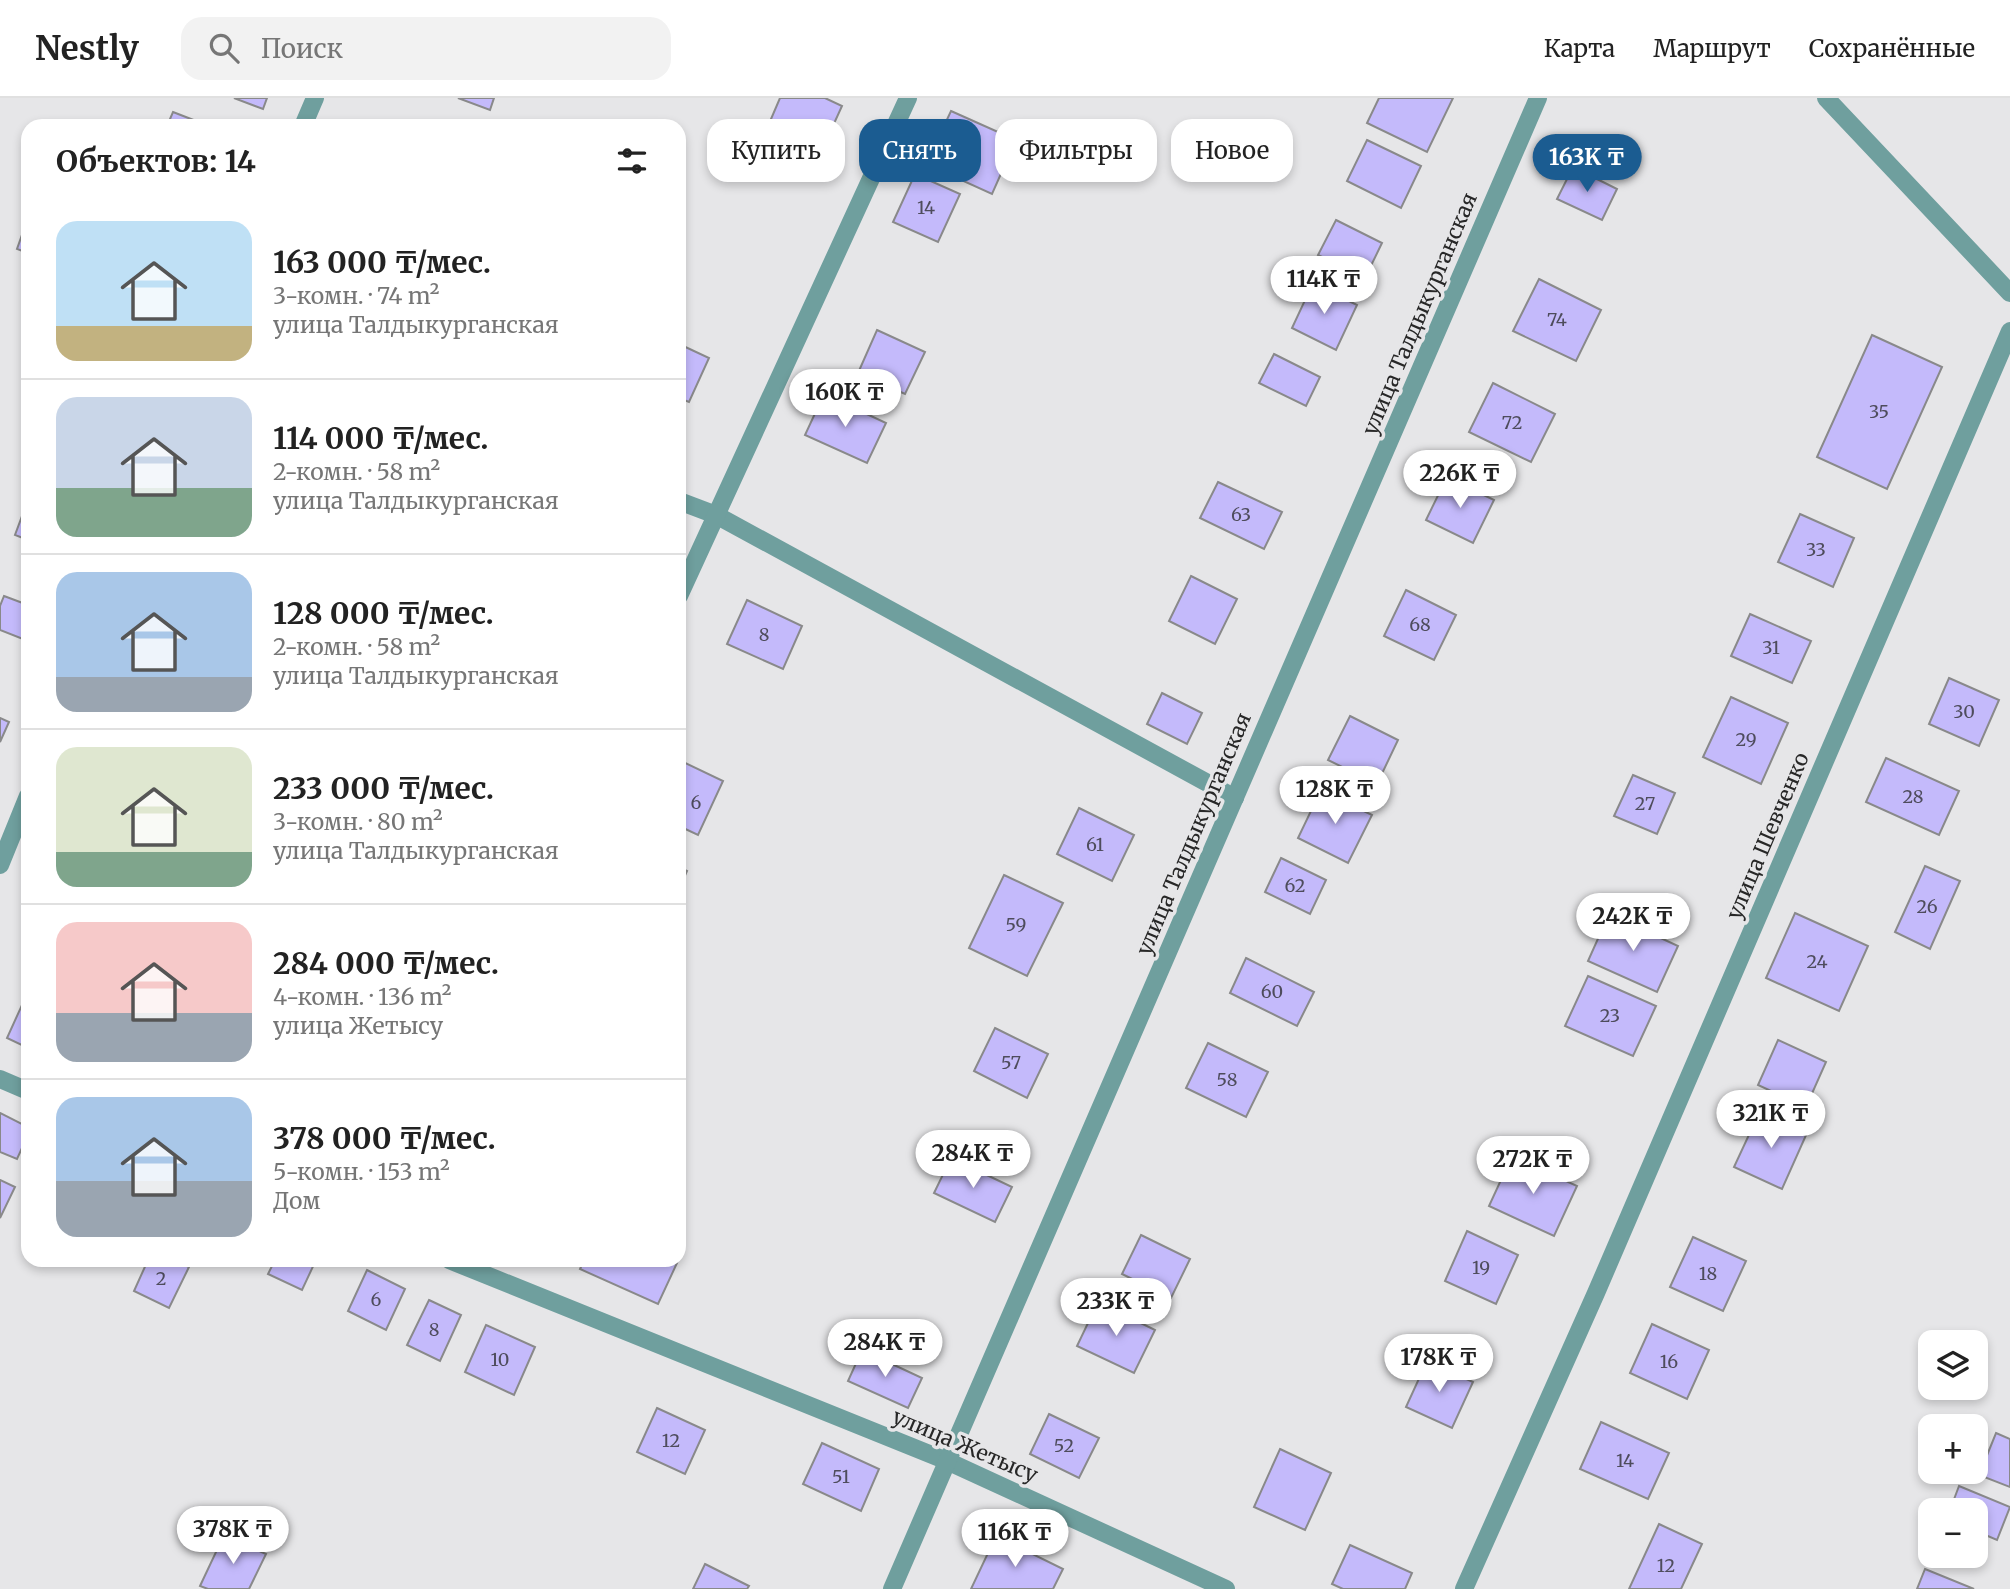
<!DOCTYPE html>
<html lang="ru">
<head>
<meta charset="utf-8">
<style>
	:root { --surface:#fff; --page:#f2f2f2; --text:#222; --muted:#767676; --line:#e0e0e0; --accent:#1b5c91 }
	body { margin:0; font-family:Merriweather,serif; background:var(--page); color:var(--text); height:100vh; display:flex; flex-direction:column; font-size:26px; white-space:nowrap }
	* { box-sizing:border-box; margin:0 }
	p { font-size:23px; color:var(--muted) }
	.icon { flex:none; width:38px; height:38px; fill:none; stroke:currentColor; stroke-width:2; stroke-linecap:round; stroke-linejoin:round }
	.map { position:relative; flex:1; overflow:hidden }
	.sheet { position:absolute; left:21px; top:21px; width:665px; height:1148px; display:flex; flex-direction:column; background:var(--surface); border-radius:21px; box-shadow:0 4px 10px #0003 }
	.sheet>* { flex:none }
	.hud { position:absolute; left:707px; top:21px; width:665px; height:63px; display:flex; gap:14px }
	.buttons { position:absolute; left:1918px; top:1232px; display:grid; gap:14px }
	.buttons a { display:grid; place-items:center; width:70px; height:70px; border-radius:14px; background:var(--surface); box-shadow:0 4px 10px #0003; font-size:35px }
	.price { position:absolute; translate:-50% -60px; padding:0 16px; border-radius:24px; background:#fff; color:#222; font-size:23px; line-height:46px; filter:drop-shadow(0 2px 4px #0008) }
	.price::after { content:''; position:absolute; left:50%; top:42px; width:21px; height:16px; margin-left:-10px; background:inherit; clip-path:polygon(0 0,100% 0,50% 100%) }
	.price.active { background:var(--accent); color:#fff }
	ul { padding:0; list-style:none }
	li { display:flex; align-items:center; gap:21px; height:175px; padding:0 35px }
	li+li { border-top:2px solid var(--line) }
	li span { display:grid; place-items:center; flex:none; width:196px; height:140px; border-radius:21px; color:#555 }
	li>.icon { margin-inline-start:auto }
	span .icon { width:84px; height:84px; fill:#fffc; stroke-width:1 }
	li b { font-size:30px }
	h2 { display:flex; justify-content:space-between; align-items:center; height:84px; padding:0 35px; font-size:30px }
	.tag { padding:0 24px; border-radius:21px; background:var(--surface); box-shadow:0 4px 10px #0003; font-size:24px; line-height:63px }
	.tag.active { background:var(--accent); color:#fff }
	header { display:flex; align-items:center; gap:42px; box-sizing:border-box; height:98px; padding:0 35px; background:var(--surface); border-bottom:2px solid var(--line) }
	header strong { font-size:33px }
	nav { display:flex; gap:38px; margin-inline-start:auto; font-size:24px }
	.search { width:490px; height:63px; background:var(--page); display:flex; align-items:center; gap:18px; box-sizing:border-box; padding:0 24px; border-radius:21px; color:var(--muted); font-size:26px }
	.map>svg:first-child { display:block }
</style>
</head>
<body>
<header>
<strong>Nestly</strong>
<div class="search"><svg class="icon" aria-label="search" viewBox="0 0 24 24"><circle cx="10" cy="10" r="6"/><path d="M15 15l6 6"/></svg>Поиск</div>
<nav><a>Карта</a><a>Маршрут</a><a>Сохранённые</a></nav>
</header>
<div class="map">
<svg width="2010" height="1491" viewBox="0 0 2010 1491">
	<rect width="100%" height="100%" fill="#e6e6e8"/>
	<g fill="#c4bafb" stroke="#89898a" stroke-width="2">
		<path d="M234 0H267L263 11Z"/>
		<path d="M458 0H494L490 12Z"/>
		<path d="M780 0H825L842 8 822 52 768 28Z"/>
		<path d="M1379 0H1453L1427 54 1367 25Z"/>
		<path d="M951 13 1016 42 992 96 926 66Z"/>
		<path d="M173 14 209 28H167Z"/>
		<path d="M1367 42 1421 68 1401 110 1347 83Z"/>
		<path d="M1573 69 1617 91 1602 122 1557 101Z"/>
		<path d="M915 76 960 96 938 144 893 124Z"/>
		<path d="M28 120V155L17 151Z"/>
		<path d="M1336 122 1382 145 1365 180 1318 157Z"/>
		<path d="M1539 181 1601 212 1576 263 1513 233Z"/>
		<path d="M1313 185 1357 207 1336 252 1292 230Z"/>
		<path d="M877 232 925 254 905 296 858 275Z"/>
		<path d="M1872 237 1942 269 1887 391 1817 359Z"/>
		<path d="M679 246 709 260 689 304 679 300Z"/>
		<path d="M1274 256 1320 279 1306 308 1259 285Z"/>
		<path d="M1493 285 1555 316 1531 364 1469 334Z"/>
		<path d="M824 296 886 325 867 365 805 337Z"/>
		<path d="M1447 379 1494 402 1473 445 1426 422Z"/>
		<path d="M1218 384 1282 414 1264 451 1200 420Z"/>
		<path d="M28 402V442L15 437Z"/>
		<path d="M1800 416 1854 440 1833 489 1778 464Z"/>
		<path d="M1191 478 1237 501 1215 546 1169 523Z"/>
		<path d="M1406 492 1456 517 1434 562 1384 538Z"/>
		<path d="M4 498 28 507V543L0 532V508Z"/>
		<path d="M747 502 802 528 783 571 727 546Z"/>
		<path d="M1750 516 1811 543 1792 585 1731 558Z"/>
		<path d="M1949 580 1999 602 1979 648 1929 626Z"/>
		<path d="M1162 595 1202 615 1187 646 1147 626Z"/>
		<path d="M1731 599 1788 625 1761 686 1703 659Z"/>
		<path d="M1350 618 1398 642 1377 686 1328 662Z"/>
		<path d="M0 620 9 624 0 644Z"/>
		<path d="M1886 660 1959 693 1939 737 1866 704Z"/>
		<path d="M679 662 723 683 698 737 679 728Z"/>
		<path d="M1633 677 1675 695 1657 736 1614 718Z"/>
		<path d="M1321 692 1372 717 1348 765 1298 740Z"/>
		<path d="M1079 710 1134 737 1112 783 1057 756Z"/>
		<path d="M1281 760 1326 782 1310 816 1265 794Z"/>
		<path d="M1925 768 1960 783 1930 851 1895 834Z"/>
		<path d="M679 769 687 773 679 791Z"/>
		<path d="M1004 777 1063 805 1027 878 969 850Z"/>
		<path d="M1795 815 1868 848 1839 913 1766 880Z"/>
		<path d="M1609 816 1678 848 1657 894 1588 863Z"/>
		<path d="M1246 860 1314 894 1297 928 1230 895Z"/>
		<path d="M1588 878 1656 908 1633 958 1565 928Z"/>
		<path d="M22 907 28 910V950L7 940Z"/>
		<path d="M995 930 1048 956 1027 1000 974 973Z"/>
		<path d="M1778 942 1826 964 1806 1009 1758 987Z"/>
		<path d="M1208 945 1268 974 1246 1019 1186 990Z"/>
		<path d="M1760 1013 1807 1035 1782 1091 1734 1069Z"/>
		<path d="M0 1015 28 1029V1037L17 1061 0 1054Z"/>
		<path d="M1512 1058 1577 1088 1554 1138 1489 1108Z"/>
		<path d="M951 1060 1012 1089 995 1124 934 1095Z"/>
		<path d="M0 1082 15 1089 0 1120Z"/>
		<path d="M1467 1133 1518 1157 1496 1206 1445 1183Z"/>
		<path d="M1141 1137 1190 1161 1171 1200 1122 1176Z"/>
		<path d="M1693 1139 1746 1163 1723 1213 1670 1189Z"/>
		<path d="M148 1162H174L189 1169 169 1210 134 1193Z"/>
		<path d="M275 1162H316L302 1192 268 1176Z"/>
		<path d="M584 1162H671L677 1165 658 1206 580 1171Z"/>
		<path d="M367 1172 405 1191 386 1232 348 1213Z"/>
		<path d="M429 1202 461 1217 440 1263 407 1247Z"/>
		<path d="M1098 1204 1155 1232 1134 1275 1077 1248Z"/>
		<path d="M1652 1226 1709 1252 1687 1301 1630 1275Z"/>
		<path d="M486 1227 535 1249 514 1297 465 1274Z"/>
		<path d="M862 1252 922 1280 908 1310 848 1283Z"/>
		<path d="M1427 1263 1473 1284 1452 1330 1406 1309Z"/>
		<path d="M657 1310 705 1332 685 1376 637 1354Z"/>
		<path d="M1049 1316 1099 1340 1079 1380 1030 1356Z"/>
		<path d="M1601 1324 1669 1355 1648 1401 1580 1371Z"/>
		<path d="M1996 1335 2010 1341V1389L1979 1377Z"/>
		<path d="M822 1345 879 1371 861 1413 803 1386Z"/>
		<path d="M1280 1351 1331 1375 1305 1432 1254 1409Z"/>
		<path d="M1959 1388 2010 1409 1997 1442 1976 1433V1412H1950Z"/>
		<path d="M1659 1426 1702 1446 1681 1491H1629Z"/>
		<path d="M224 1437 266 1456 249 1491H208L200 1488Z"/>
		<path d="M996 1438 1063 1471 1053 1491H971Z"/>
		<path d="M1350 1447 1412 1475 1405 1491H1343L1332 1486Z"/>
		<path d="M705 1466 749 1488 747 1491H693Z"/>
		<path d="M1925 1471 1974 1491H1917Z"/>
	</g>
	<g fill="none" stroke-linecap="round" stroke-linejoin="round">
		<g stroke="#6f9f9e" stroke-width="18">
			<path d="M1826 0 2010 195"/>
			<path d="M303 28 315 0"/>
			<path d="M679 403 716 417 1235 700"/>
			<path d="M679 498 908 0"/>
			<path d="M0 767 28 698"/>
			<path d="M0 981 28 993"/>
			<path d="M449 1162 947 1363 1226 1491"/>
			<path d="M892 1491 1538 0"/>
			<path d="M1464 1491 1596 1195 2010 233"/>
		</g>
	</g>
	<g text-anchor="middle" stroke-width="7" stroke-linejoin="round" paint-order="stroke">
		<g font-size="18" fill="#4e4c5c">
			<text x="926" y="116">14</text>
			<text x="1557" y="228">74</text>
			<text x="1879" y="320">35</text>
			<text x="1512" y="331">72</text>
			<text x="1241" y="423">63</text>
			<text x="1816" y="458">33</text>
			<text x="1420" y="533">68</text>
			<text x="764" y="543">8</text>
			<text x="1771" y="556">31</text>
			<text x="1964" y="620">30</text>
			<text x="1746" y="648">29</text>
			<text x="1913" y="705">28</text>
			<text x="696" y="711">6</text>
			<text x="1645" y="712">27</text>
			<text x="1095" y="753">61</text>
			<text x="1295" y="794">62</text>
			<text x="1927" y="815">26</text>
			<text x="1016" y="833">59</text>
			<text x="1817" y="870">24</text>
			<text x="1272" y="900">60</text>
			<text x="1610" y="924">23</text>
			<text x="1011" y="971">57</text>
			<text x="1227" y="988">58</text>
			<text x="1481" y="1176">19</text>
			<text x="1708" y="1182">18</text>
			<text x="161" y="1187">2</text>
			<text x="376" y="1208">6</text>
			<text x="434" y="1238">8</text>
			<text x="500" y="1268">10</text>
			<text x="1669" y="1270">16</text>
			<text x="671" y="1349">12</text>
			<text x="1064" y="1354">52</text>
			<text x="1625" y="1369">14</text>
			<text x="841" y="1385">51</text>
			<text x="1666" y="1474">12</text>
		</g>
		<g font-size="21" fill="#272727" stroke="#e6e6e8">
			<text transform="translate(1420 216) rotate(-67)" y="7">улица Талдыкурганская</text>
			<text transform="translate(1194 736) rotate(-67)" y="7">улица Талдыкурганская</text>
			<text transform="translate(1768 738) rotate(-67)" y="7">улица Шевченко</text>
			<text transform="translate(965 1348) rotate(23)" y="7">улица Жетысу</text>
		</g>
	</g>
</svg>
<div class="buttons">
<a><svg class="icon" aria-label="layers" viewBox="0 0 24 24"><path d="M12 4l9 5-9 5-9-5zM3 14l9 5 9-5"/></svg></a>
<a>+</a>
<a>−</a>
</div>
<b class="price active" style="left:1587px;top:96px">163K ₸</b>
<b class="price" style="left:1324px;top:218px">114K ₸</b>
<b class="price" style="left:845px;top:331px">160K ₸</b>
<b class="price" style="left:1460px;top:412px">226K ₸</b>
<b class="price" style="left:1335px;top:728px">128K ₸</b>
<b class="price" style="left:1633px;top:855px">242K ₸</b>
<b class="price" style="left:1771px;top:1052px">321K ₸</b>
<b class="price" style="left:973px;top:1092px">284K ₸</b>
<b class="price" style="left:1533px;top:1098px">272K ₸</b>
<b class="price" style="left:1116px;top:1240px">233K ₸</b>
<b class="price" style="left:885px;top:1281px">284K ₸</b>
<b class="price" style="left:1439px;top:1296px">178K ₸</b>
<b class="price" style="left:233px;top:1468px">378K ₸</b>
<b class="price" style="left:1015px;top:1471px">116K ₸</b>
<div class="hud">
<a class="tag">Купить</a>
<a class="tag active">Снять</a>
<a class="tag">Фильтры</a>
<a class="tag">Новое</a>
</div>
<section class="sheet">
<h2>Объектов: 14<svg class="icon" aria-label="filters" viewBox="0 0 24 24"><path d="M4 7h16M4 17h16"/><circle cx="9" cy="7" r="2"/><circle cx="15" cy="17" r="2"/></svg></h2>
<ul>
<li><span style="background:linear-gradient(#bfe0f5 75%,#c2b280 0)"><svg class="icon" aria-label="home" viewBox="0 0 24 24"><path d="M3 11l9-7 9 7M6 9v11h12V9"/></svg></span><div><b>163 000 ₸/мес.</b><p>3-комн. · 74 m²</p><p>улица Талдыкурганская</p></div></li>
<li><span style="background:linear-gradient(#c9d6e8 65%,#7fa58c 0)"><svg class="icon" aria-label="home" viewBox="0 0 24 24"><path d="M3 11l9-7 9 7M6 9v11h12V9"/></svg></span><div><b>114 000 ₸/мес.</b><p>2-комн. · 58 m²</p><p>улица Талдыкурганская</p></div></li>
<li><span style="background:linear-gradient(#a9c7e8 75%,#9aa5b1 0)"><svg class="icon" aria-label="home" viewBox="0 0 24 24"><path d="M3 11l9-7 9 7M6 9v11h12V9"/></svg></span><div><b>128 000 ₸/мес.</b><p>2-комн. · 58 m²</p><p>улица Талдыкурганская</p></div></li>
<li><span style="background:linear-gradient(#dfe7d0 75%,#7fa58c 0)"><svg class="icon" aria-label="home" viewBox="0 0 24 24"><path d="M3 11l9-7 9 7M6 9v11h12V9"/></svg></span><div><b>233 000 ₸/мес.</b><p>3-комн. · 80 m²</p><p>улица Талдыкурганская</p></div></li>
<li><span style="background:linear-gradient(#f6c9c9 65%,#9aa5b1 0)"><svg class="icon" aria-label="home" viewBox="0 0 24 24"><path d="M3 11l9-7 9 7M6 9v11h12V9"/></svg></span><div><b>284 000 ₸/мес.</b><p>4-комн. · 136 m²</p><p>улица Жетысу</p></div></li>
<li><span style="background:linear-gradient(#a9c7e8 60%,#9aa5b1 0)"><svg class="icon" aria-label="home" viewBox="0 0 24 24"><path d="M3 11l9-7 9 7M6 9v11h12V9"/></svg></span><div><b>378 000 ₸/мес.</b><p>5-комн. · 153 m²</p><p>Дом</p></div></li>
</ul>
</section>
</div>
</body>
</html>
